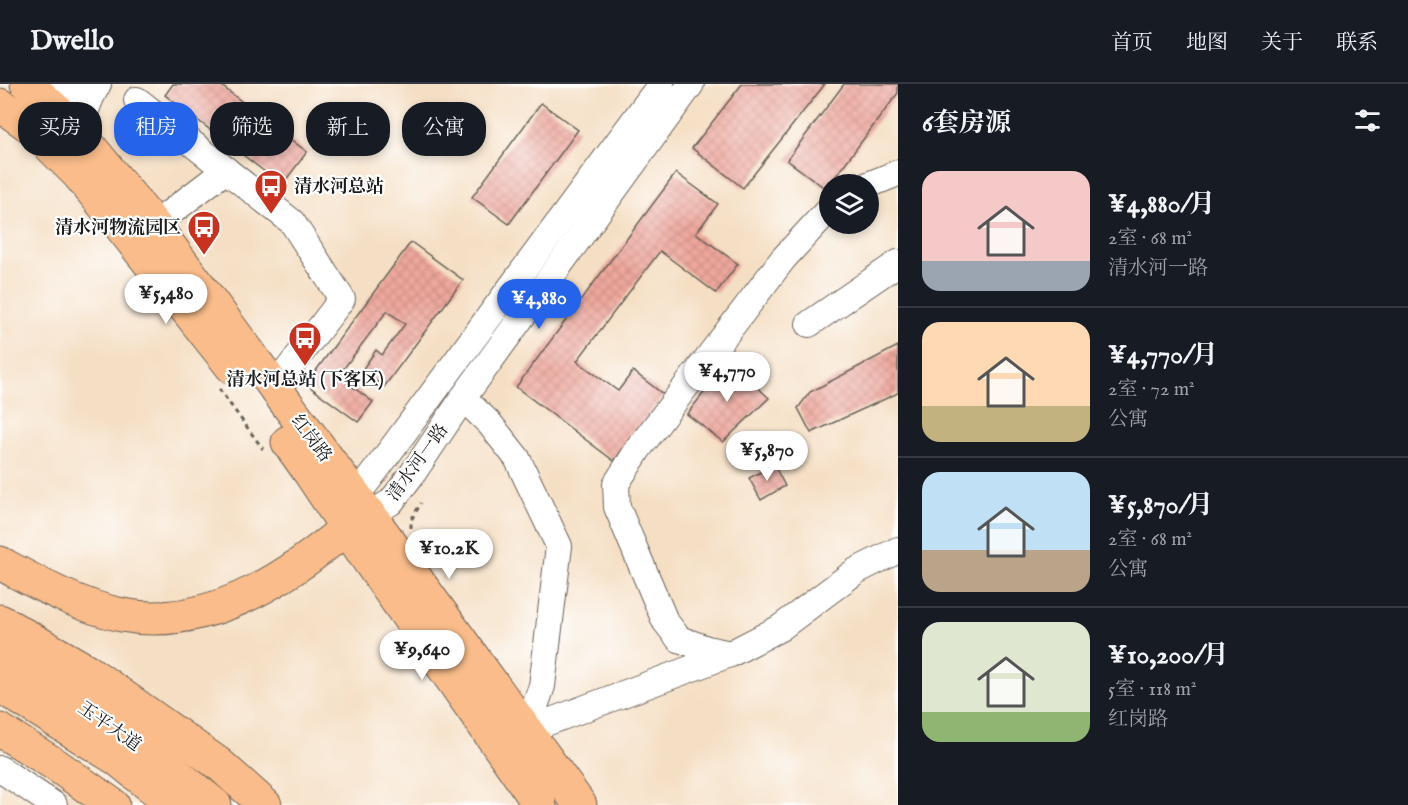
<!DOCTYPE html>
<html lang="zh">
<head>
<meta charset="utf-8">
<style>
	:root { --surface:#171b24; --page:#20242c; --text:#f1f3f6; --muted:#9ea1a6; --line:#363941; --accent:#2563eb }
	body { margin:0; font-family:"IM FELL English","Noto Serif SC",serif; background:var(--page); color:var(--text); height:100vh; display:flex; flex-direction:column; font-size:22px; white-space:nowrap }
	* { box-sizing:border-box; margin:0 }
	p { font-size:20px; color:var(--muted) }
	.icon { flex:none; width:33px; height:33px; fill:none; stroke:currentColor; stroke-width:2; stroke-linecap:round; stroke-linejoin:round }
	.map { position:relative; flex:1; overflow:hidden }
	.sheet { display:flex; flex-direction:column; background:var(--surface); width:510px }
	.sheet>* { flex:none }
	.hud { position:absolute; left:18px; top:18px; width:570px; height:54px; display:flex; gap:12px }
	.tools { position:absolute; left:819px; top:90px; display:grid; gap:12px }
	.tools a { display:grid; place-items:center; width:60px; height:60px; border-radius:50%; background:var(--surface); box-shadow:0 3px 9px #0003; font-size:30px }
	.price { position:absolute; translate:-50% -51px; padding:0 14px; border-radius:21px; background:#fff; color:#222; font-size:20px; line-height:39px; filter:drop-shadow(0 2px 3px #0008) }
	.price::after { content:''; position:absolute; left:50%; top:36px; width:18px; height:14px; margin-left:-9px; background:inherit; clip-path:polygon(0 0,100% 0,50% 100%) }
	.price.current { background:var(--accent); color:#fff }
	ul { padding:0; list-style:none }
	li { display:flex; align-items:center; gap:18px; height:150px; padding:0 24px }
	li+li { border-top:2px solid var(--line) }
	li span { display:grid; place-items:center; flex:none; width:168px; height:120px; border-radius:18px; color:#555 }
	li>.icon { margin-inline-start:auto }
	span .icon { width:72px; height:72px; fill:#fffc; stroke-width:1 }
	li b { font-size:26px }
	h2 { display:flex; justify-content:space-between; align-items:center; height:72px; padding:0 24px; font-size:26px }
	.pill { padding:0 21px; border-radius:24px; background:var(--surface); box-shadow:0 3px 9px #0003; font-size:21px; line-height:54px }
	.pill.current { background:var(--accent); color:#fff }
	header { display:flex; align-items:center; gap:36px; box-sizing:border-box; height:84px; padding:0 30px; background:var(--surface); border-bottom:2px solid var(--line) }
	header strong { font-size:28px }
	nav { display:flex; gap:33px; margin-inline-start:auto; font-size:21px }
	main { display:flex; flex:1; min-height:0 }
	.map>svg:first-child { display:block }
</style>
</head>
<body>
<header>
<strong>Dwello</strong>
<nav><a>首页</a><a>地图</a><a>关于</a><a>联系</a></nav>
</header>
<main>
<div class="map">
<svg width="898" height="721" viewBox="0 0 898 721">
	<defs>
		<pattern id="building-cross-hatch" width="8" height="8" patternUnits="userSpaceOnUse" patternTransform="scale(1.5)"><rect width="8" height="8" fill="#eea79c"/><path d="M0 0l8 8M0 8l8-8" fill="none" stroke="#cc8f86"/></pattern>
	</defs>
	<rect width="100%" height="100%" fill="#fff"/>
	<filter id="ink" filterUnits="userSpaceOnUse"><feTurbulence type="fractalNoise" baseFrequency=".0167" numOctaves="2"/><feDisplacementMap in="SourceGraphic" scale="12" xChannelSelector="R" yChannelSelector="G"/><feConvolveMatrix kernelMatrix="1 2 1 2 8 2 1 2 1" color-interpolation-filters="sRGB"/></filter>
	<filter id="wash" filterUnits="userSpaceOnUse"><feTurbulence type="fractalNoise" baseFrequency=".008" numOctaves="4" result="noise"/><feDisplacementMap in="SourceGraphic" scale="24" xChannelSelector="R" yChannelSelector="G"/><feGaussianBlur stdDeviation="1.35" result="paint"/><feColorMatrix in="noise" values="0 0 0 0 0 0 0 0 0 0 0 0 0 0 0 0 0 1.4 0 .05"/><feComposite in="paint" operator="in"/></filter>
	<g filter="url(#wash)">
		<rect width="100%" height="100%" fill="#f5dfc4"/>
		<g id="blocks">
			<g fill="url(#building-cross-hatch)">
				<path d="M173 0H219L307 68 282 101 165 11Z"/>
				<path d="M742 0H825L743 104 692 64Z"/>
				<path d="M844 0H898V9L826 105 787 76Z"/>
				<path d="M541 19 578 46 509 140 472 113Z"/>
				<path d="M676 89 718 120 696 149 738 180 716 209 660 167 577 277 618 307 633 287 664 311 614 377 516 303Z"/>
				<path d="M411 158 463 196 384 303 362 286 376 266 382 271 405 240 387 227 338 292 373 318 358 338 306 300Z"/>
				<path d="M898 262V309L811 349 798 324 810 308Z"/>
				<path d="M729 277 769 314 723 358 687 330Z"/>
				<path d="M774 381 785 402 761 416 749 394Z"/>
			</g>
		</g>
	</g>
	<g filter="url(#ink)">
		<use href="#blocks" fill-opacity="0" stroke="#686057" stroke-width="1.5"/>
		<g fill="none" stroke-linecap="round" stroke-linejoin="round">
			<g stroke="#686057" stroke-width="28">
				<g id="minor">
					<path d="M43 0 44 15 68 9 89 0"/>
					<path d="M137 16 292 138 342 215 274 304"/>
					<path d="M82 53C83 32 87 19 98 0"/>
					<path d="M868 101 898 89"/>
					<path d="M154 141 226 86"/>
					<path d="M809 240 898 179"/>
					<path d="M463 314 490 340 517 374 559 462 542 602 527 646"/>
					<path d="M350 429 356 412 379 382 661 0"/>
					<path d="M354 440 391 418 413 389 463 314 691 0"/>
					<path d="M730 570 707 565 679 555 665 537 617 423 616 400 639 364 783 175 830 124"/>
					<path d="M527 646 730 570 780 544 856 487 898 466"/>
					<path d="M0 685 54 721"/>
				</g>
			</g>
			<g stroke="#686057" stroke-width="35">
				<g id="major">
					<path d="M27 0 67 36 82 53 154 141 388 456 580 721"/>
					<path d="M0 21 31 43 78 90 110 129 232 283"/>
					<path d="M288 358 310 389 366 473 540 721"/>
				</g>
			</g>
			<g stroke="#686057" stroke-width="35">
				<g id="highway">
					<path d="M0 479C39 500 78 522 122 531 205 547 286 496 346 444"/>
					<path d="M0 537 86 586 219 680 265 721"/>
					<path d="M0 571 47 598 158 675 215 721"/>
					<path d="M0 602 117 675 174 721"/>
					<path d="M0 646 56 681 113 721"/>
				</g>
			</g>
			<g stroke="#686057" stroke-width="3" stroke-dasharray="4.5 4.5" stroke-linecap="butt">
				<path d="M219 305 263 365"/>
				<path d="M411 444V436L421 419"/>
			</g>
			<use href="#minor" stroke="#fff" stroke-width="26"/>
			<use href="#major" stroke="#f9bc8a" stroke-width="33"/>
			<use href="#highway" stroke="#f9bc8a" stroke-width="33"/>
		</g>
	</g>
	<defs>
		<g id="bus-pin" transform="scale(1.725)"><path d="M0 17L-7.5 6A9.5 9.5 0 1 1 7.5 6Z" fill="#c8321e" stroke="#fff"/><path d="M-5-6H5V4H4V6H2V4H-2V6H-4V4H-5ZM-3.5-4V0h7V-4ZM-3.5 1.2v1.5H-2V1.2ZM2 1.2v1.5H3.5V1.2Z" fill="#fff"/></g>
	</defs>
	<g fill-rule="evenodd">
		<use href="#bus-pin" x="271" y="102"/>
		<use href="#bus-pin" x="204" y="143"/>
		<use href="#bus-pin" x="305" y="254"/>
	</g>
	<g text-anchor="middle" stroke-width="4.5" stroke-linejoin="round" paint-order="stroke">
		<g font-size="18" font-weight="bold" fill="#1c1c1c" stroke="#fff" text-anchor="start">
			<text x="294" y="108">清水河总站</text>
			<text x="181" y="149" text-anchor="end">清水河物流园区</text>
			<text x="305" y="301" text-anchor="middle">清水河总站 (下客区)</text>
		</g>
		<g font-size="18" fill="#1c1c1c" stroke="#fff">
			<text transform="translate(312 354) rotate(53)" y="6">红岗路</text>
			<text transform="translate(417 378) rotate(-54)" y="6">清水河一路</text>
			<text transform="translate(110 642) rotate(35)" y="6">玉平大道</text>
		</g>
	</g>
</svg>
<div class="tools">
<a><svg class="icon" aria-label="layers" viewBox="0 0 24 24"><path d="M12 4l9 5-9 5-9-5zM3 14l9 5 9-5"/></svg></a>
</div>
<b class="price" style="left:166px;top:241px">¥5,480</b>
<b class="price current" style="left:539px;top:246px">¥4,880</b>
<b class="price" style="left:727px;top:319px">¥4,770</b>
<b class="price" style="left:767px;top:398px">¥5,870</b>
<b class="price" style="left:449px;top:496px">¥10.2K</b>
<b class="price" style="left:422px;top:597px">¥9,640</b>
<div class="hud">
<a class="pill">买房</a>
<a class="pill current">租房</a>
<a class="pill">筛选</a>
<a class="pill">新上</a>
<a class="pill">公寓</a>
</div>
</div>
<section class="sheet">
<h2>6套房源<svg class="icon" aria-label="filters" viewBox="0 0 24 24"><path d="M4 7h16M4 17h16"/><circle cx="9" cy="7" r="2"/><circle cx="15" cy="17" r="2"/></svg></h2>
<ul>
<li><span style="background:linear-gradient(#f6c9c9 75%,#9aa5b1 0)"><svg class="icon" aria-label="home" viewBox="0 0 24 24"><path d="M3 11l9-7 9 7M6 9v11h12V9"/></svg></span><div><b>¥4,880/月</b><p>2室 · 68 m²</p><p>清水河一路</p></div></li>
<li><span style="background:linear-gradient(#ffd9b3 70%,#c2b280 0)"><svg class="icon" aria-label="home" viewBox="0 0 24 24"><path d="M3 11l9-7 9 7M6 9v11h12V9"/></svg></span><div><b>¥4,770/月</b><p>2室 · 72 m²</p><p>公寓</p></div></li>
<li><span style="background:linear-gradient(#bfe0f5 65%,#b9a48a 0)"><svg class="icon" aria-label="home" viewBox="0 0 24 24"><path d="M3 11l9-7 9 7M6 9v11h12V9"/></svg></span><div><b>¥5,870/月</b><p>2室 · 68 m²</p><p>公寓</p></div></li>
<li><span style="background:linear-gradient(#dfe7d0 75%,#8fb573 0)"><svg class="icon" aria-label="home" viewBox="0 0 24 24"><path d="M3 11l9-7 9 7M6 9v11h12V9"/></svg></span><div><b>¥10,200/月</b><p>5室 · 118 m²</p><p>红岗路</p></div></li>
</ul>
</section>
</main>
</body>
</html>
